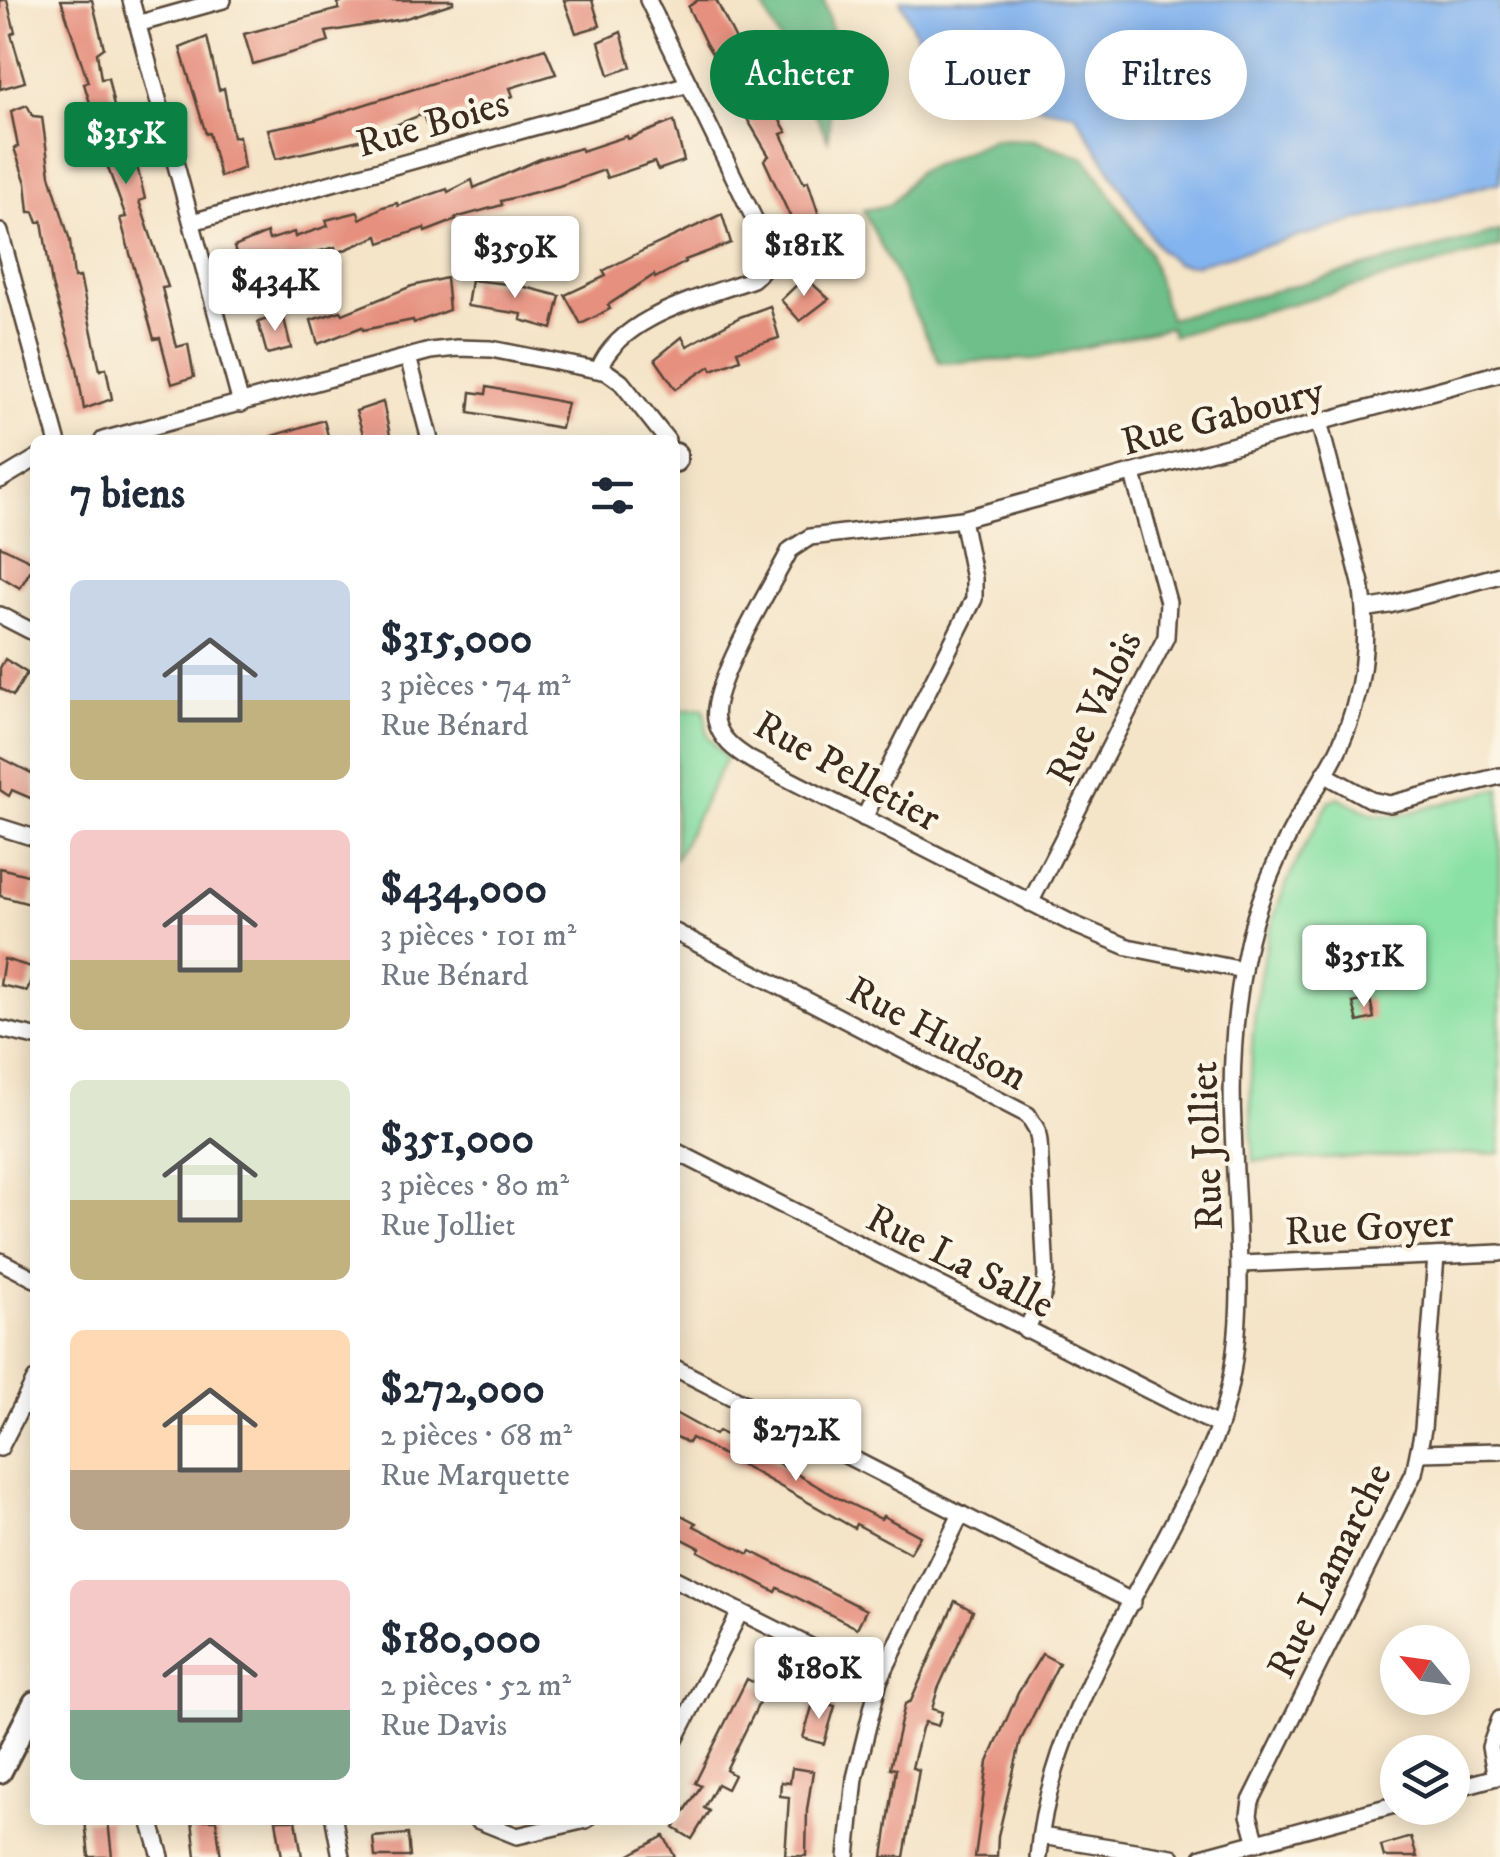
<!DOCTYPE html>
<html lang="fr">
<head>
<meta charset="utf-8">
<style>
	:root { --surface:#fff; --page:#f2f2f3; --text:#1f2937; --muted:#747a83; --accent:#0b8043 }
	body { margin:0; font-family:"IM FELL DW Pica",serif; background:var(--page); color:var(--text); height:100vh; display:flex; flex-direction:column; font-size:38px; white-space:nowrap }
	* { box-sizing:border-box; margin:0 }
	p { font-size:32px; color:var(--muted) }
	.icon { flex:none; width:55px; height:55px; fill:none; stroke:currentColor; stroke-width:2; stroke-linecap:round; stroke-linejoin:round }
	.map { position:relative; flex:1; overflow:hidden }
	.drawer { position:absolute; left:30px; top:435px; width:650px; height:1390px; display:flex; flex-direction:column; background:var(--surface); border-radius:15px; box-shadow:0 5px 25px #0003 }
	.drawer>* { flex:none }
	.banner { position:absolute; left:710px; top:30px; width:640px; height:90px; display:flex; gap:20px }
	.needle { width:65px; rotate:299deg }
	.buttons { position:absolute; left:1380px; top:1625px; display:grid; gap:20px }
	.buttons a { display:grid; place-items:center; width:90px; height:90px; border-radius:50%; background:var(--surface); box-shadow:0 5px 25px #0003; font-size:50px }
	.price { position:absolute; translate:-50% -85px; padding:0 22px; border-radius:10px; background:#fff; color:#222; font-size:32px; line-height:65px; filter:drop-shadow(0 2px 5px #0008) }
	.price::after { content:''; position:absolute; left:50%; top:60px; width:30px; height:22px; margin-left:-15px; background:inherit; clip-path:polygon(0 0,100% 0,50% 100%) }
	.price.active { background:var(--accent); color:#fff }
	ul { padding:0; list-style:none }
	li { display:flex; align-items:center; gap:30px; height:250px; padding:0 40px }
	li span { display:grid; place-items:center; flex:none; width:280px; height:200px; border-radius:15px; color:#555 }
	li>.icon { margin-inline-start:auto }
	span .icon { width:120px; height:120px; fill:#fffc; stroke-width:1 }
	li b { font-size:42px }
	h2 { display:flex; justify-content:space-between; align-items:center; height:120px; padding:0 40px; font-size:42px }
	.tag { padding:0 35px; border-radius:45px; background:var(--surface); box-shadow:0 5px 25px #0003; font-size:35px; line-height:90px }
	.tag.active { background:var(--accent); color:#fff }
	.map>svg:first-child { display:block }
</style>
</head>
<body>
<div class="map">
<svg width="1500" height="1857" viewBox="0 0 1500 1857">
	<rect width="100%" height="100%" fill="#fcf5e5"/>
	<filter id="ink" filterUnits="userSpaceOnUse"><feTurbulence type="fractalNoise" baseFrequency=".01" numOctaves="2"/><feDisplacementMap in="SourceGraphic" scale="20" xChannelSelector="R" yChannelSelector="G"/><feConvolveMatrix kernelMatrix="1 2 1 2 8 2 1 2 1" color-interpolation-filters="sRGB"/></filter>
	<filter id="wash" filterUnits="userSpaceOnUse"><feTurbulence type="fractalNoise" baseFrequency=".0048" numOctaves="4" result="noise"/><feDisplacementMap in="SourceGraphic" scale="40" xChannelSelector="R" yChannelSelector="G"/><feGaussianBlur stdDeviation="2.25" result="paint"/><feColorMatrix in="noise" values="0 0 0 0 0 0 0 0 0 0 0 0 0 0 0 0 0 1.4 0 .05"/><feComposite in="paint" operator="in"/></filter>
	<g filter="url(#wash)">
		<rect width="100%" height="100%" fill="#f4e4c8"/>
		<g fill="#89e1a5" stroke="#628662" stroke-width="2.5">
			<path d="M704 708 708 736 726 758 675 860V710Z"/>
			<path d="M1500 788V1153L1253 1161C1248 1078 1250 991 1276 911 1289 872 1310 837 1330 801L1338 797 1373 814 1397 816Z"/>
		</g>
		<g fill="#6ebf8a" stroke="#547454" stroke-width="2.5">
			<path d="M760 0H824L834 39 828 140Z"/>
			<path d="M994 139 1034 140 1086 158 1149 252 1169 319 1500 231V247L1173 336 1170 327 1036 359 940 363 863 210 890 205 917 172Z"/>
		</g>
		<path fill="#83b4ef" stroke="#5f6f86" stroke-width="2.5" d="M900 0H1500V182L1194 265 1176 263 1159 249 1075 113 960 93 920 42Z"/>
		<g id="blocks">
			<g fill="#e6907f">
				<path d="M0 0H7L15 32 11 34 25 82 0 89Z"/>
				<path d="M61 0H92L104 48 97 53 101 79 108 78 121 140 127 138 137 166 145 199 139 201 168 287 162 288 177 347 188 344 194 377 172 384 160 338 154 339 120 218 126 217 93 127 97 125 84 84 88 82Z"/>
				<path d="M346 0H453V3L403 19 326 32 329 42 253 64 244 34 339 9 338 3Z"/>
				<path d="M564 0H592L600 26 576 33Z"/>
				<path d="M698 0H716L738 44 743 41 759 77 737 94 706 44 688 7Z"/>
				<path d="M621 32 631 67 609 75 599 42Z"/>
				<path d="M207 37 219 90 224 88 233 137 239 136 244 168 220 177 209 133 206 134 180 48Z"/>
				<path d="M545 48 556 74 510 88 513 96 477 112 476 109 426 124 423 114 359 140 276 159 268 129 315 120Z"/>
				<path d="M769 102 787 132 781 134 804 183 808 181 824 231 833 232 830 271 801 265 806 224 796 229 764 160 769 156 746 117V111Z"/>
				<path d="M27 105 33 116 42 117 50 175 70 241 74 278 80 277 100 370 106 368 112 399 84 409 77 368 52 285 42 221 38 223 34 212H29L26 183 14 148 18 147 11 111Z"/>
				<path d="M674 121 684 161 658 170 654 162 607 178 604 170 559 186 501 201 502 205 455 218 456 220 425 232 424 228 380 243 378 236 337 253 335 247 285 261 283 258 242 275 234 247 267 233 269 240 294 232 295 237 328 226 326 220 358 212 360 219 383 207 397 203 398 206 447 189 448 192 472 180 474 188 540 159 581 148 582 151 627 136 628 139Z"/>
				<path d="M722 214 731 243 685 260 686 262 655 278 654 275 608 305 610 309 581 324 565 295 606 276 603 271 642 251Z"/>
				<path d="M805 277 829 299 800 321 781 300Z"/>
				<path d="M446 278 449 310 414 323 413 320 363 330 362 327 318 344 311 320 341 311 343 314 412 286Z"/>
				<path d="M471 280 517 285 560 296 552 329 521 320 522 314 467 306Z"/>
				<path d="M770 306 779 338 737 351 740 359 712 370 710 366 676 389 655 359 682 337 687 346 740 317Z"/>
				<path d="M283 314 291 348 267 354 258 322Z"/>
				<path d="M487 387 567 403 561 428 469 412 471 392 486 394Z"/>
				<path d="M383 402 391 440H365L356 411Z"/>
				<path d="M324 420 329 440H269V437Z"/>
				<path d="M0 546 35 563 20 588 0 576Z"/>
				<path d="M5 659 27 673 13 696 0 688V668Z"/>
				<path d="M0 757 35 775V800L12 790 9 796 0 790Z"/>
				<path d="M0 868 35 877 30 904 0 896Z"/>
				<path d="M4 959 35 968 27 991 0 985Z"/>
				<path d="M1370 999 1374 1018 1358 1022 1353 1003Z"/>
				<path d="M675 1413 715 1435 718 1431 761 1453 836 1497 881 1519 883 1516 920 1536 910 1553 856 1524 854 1528 735 1461 691 1438 688 1443 675 1436Z"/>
				<path d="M675 1512 696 1523 694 1526 749 1554 751 1551 866 1610 857 1628 778 1588 776 1592 698 1551 700 1548 675 1535Z"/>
				<path d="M955 1601 973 1611 938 1689 932 1709 942 1712 938 1726 925 1722 922 1728 912 1768 919 1770 904 1857H883L896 1769 890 1768 905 1704 911 1701Z"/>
				<path d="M1042 1654 1059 1663 1021 1740 998 1836 997 1857H975L988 1762 1018 1693Z"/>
				<path d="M747 1679 766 1689 726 1770 734 1775 727 1789 717 1784 704 1808 709 1811 692 1839 674 1828 701 1786 695 1783Z"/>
				<path d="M814 1700 835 1706 824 1744 803 1738Z"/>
				<path d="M792 1768 813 1771 807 1810 806 1856H785L789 1797 780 1796 781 1782 790 1783Z"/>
				<path d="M85 1820H108L112 1857H89Z"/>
				<path d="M192 1820H216L221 1857H196Z"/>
				<path d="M276 1820H296L302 1857H282Z"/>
				<path d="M408 1834 410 1857H375L373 1837Z"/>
				<path d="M664 1836 675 1857H626Z"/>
				<path d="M1411 1837 1417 1857H1384L1381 1846Z"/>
			</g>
		</g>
	</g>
	<g filter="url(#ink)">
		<use href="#blocks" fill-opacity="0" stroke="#574638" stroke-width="2.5"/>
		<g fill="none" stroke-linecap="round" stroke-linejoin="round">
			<g stroke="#574638" stroke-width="20">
				<g id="street">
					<path d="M131 0 241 404"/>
					<path d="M137 24 223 0"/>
					<path d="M192 222 689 84"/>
					<path d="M0 232 57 440"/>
					<path d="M408 357 430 440"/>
					<path d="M599 369C620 316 704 297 753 279 769 267 768 252 762 235L648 0"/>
					<path d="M103 440 430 351 457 348 491 349 607 372 621 382 667 440"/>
					<path d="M0 480 35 459"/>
					<path d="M1364 609 1389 605 1500 575"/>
					<path d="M0 615 35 633"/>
					<path d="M1324 774 1371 800 1390 804 1500 776"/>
					<path d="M864 818 974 599V579L962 519"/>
					<path d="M0 827 35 838"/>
					<path d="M1030 903 1166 637 1168 602 1133 474"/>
					<path d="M675 932 1028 1115 1037 1130 1039 1141 1046 1277 1043 1295 1026 1330"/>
					<path d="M1243 970 1128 947 1073 924 751 760C735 750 720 739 716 720 709 686 773 584 790 550L810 537 962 519 1500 373"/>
					<path d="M0 1029 35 1037"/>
					<path d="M675 1151 1219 1426"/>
					<path d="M0 1261 35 1279"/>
					<path d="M1241 1264 1500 1253"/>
					<path d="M675 1368 1133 1602"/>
					<path d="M0 1448 35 1380"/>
					<path d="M1420 1453 1500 1451"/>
					<path d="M675 1579 879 1681"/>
					<path d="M675 1740 740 1612"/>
					<path d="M1496 1777 1490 1747 1500 1719"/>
					<path d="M1452 1789 1500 1776"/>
					<path d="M150 1820 161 1857"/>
					<path d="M334 1820 341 1857"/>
					<path d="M477 1820 517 1836 586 1820"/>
					<path d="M1041 1836 1172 1857"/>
					<path d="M1257 1843 1249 1815 1251 1801 1414 1473 1423 1429 1436 1256"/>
					<path d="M847 1857 855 1778 879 1681 961 1514"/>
					<path d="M1038 1857C1048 1734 1122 1623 1177 1515 1192 1486 1208 1457 1219 1426 1251 1327 1236 1227 1233 1125 1230 1065 1235 1004 1248 944 1258 900 1276 858 1298 818 1312 794 1329 771 1340 746 1363 695 1370 638 1361 583L1319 422"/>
					<path d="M1202 1857 1398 1804"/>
				</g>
			</g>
			<g stroke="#574638" stroke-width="28">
				<g id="secondary">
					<path d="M675 460V455"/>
					<path d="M0 1771 35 1703"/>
				</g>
			</g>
			<use href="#street" stroke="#fff" stroke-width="15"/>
			<use href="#secondary" stroke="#fff" stroke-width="22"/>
		</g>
	</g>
	<g text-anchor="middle" stroke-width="8" stroke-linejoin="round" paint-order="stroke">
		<g font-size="40" fill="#3b2a1e" stroke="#fcf5e5">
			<text transform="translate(432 122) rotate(-16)" y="14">Rue Boies</text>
			<text transform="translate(1222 415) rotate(-15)" y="14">Rue Gaboury</text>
			<text transform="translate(1093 707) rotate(-64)" y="14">Rue Valois</text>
			<text transform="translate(848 770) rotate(29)" y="14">Rue Pelletier</text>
			<text transform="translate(938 1032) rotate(28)" y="14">Rue Hudson</text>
			<text transform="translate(1205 1146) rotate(-92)" y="14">Rue Jolliet</text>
			<text transform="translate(1369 1226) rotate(-3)" y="14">Rue Goyer</text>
			<text transform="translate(961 1260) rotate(27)" y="14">Rue La Salle</text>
			<text transform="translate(1328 1570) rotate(-64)" y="14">Rue Lamarche</text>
		</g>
	</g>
</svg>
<div class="buttons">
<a><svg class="needle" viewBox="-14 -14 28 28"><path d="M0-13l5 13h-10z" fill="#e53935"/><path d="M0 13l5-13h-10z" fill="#747a83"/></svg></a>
<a><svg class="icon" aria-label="layers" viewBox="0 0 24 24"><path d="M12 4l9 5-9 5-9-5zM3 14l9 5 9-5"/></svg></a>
</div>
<b class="price active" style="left:126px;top:187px">$315K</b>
<b class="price" style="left:804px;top:299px">$181K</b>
<b class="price" style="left:515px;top:301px">$359K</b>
<b class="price" style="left:275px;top:334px">$434K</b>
<b class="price" style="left:1364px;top:1010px">$351K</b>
<b class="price" style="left:796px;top:1484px">$272K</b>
<b class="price" style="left:819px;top:1722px">$180K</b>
<div class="banner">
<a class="tag active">Acheter</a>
<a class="tag">Louer</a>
<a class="tag">Filtres</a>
</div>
<section class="drawer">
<h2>7 biens<svg class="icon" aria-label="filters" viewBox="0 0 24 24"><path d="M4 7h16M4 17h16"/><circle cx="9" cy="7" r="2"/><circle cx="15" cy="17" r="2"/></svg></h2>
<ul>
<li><span style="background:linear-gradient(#c9d6e8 60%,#c2b280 0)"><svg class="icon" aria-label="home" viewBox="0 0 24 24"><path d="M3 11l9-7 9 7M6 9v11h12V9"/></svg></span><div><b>$315,000</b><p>3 pièces · 74 m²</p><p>Rue Bénard</p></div></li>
<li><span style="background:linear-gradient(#f6c9c9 65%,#c2b280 0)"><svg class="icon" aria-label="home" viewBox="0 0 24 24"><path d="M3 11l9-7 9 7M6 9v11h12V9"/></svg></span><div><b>$434,000</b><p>3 pièces · 101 m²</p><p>Rue Bénard</p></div></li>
<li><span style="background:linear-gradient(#dfe7d0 60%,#c2b280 0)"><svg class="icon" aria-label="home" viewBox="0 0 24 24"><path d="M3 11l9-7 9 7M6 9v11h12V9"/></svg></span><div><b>$351,000</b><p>3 pièces · 80 m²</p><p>Rue Jolliet</p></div></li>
<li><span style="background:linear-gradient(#ffd9b3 70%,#b9a48a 0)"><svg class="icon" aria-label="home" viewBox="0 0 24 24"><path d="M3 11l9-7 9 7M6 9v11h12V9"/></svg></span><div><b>$272,000</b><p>2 pièces · 68 m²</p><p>Rue Marquette</p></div></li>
<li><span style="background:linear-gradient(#f6c9c9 65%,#7fa58c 0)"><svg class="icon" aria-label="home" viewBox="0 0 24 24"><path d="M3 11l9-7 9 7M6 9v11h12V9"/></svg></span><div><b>$180,000</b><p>2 pièces · 52 m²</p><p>Rue Davis</p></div></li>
</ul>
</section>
</div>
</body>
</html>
